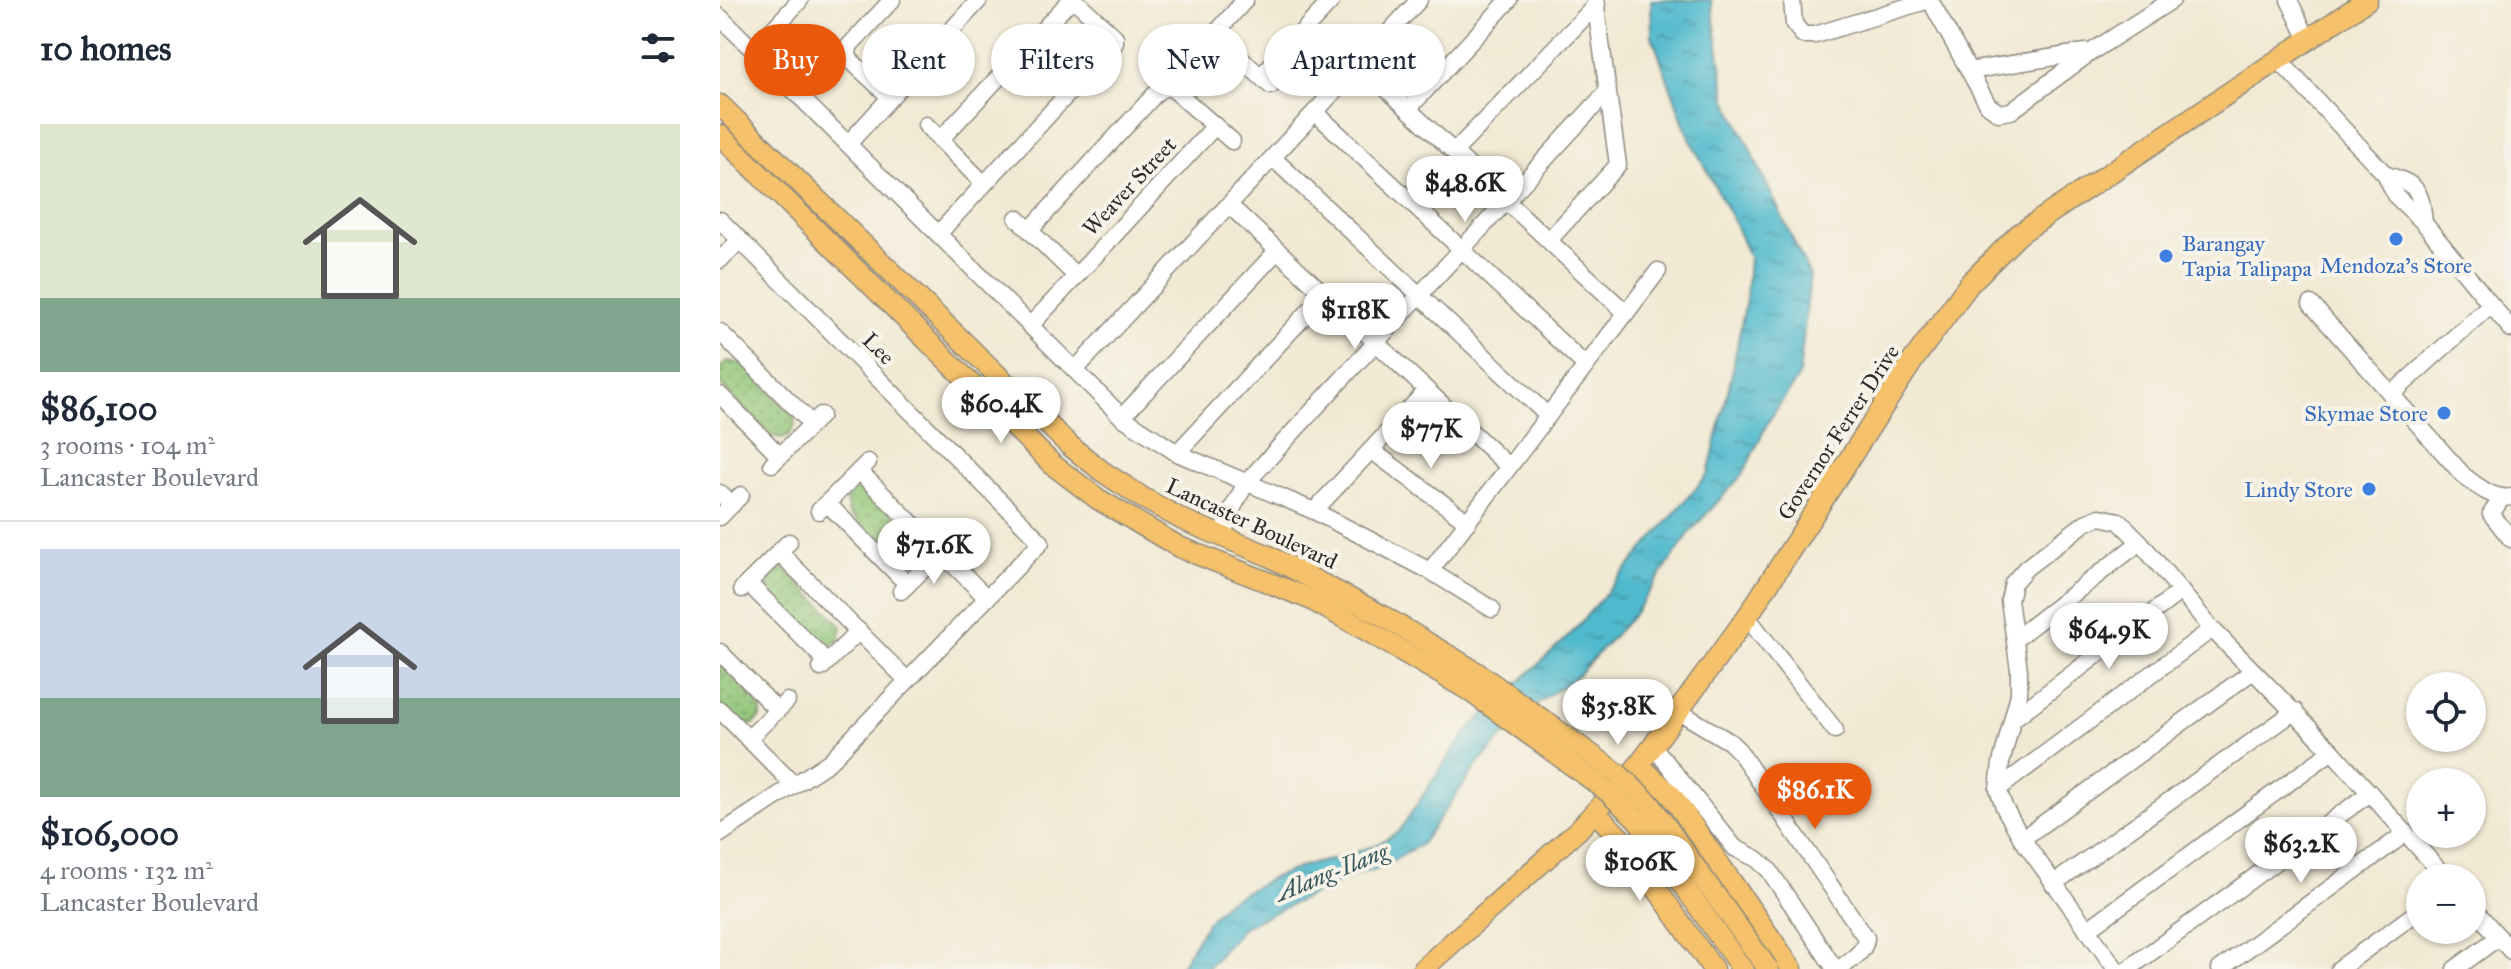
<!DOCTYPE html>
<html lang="en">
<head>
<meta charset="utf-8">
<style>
	:root { --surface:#fff; --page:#f6f6f7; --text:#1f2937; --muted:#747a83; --line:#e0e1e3; --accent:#ea580c }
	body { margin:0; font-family:"IM FELL Great Primer",serif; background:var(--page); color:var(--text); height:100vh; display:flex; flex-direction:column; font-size:30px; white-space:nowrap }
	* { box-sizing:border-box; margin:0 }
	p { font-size:26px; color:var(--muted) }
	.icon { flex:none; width:44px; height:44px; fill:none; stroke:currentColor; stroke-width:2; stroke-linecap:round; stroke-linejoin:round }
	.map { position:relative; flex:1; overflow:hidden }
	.sheet { display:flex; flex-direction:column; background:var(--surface); width:720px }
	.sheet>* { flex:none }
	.banner { position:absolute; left:24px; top:24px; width:760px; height:72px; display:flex; gap:16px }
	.tools { position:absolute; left:1686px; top:672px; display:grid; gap:16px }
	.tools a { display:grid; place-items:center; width:80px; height:80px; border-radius:50%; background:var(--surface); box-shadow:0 2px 6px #0004; font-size:40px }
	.price { position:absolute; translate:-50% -68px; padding:0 18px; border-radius:28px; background:#fff; color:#222; font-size:26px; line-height:52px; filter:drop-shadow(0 2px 4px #0008) }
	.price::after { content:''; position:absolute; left:50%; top:48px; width:24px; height:18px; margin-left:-12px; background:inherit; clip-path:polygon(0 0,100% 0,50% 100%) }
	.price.current { background:var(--accent); color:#fff }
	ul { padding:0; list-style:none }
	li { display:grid; align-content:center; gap:16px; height:424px; padding:0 40px }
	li+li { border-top:2px solid var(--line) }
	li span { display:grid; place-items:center; height:248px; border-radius:0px; color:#555 }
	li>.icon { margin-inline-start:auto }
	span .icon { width:144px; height:144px; fill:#fffc; stroke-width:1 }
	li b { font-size:34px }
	h2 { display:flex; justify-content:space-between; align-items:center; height:96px; padding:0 40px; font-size:34px }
	.pill { padding:0 28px; border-radius:36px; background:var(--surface); box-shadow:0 2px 6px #0004; font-size:28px; line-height:72px }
	.pill.current { background:var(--accent); color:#fff }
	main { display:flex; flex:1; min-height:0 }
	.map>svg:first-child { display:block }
</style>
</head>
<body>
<main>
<section class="sheet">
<h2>10 homes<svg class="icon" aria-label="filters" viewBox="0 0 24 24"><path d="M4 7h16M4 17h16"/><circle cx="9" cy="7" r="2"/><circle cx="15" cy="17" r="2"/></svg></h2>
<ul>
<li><span style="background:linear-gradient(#dfe7d0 70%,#7fa58c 0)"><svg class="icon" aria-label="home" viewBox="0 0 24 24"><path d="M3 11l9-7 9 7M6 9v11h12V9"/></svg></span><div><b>$86,100</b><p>3 rooms · 104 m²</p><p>Lancaster Boulevard</p></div></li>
<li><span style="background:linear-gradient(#c9d6e8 60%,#7fa58c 0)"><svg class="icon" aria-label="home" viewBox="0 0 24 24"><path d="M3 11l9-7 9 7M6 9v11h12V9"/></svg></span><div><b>$106,000</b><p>4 rooms · 132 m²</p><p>Lancaster Boulevard</p></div></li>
</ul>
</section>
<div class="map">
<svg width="1791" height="969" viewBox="0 0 1791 969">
	<defs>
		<pattern id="park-dots" width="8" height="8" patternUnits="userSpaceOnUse" patternTransform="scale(2)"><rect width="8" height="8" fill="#8fc476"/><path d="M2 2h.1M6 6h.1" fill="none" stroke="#759f61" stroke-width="1.8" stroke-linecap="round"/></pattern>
		<pattern id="water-ripples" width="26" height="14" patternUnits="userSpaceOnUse" patternTransform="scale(2)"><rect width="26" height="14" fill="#50b9cd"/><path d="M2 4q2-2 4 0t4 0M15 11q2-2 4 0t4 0" fill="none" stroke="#4397a7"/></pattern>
	</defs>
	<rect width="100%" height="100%" fill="#f7f3e8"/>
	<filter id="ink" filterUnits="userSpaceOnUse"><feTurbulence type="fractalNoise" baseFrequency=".0125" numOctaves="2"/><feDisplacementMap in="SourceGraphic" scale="16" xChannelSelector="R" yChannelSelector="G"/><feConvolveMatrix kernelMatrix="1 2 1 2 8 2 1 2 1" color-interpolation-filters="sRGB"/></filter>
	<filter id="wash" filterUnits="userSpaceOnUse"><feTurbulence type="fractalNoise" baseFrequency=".006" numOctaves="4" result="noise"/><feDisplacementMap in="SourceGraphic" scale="32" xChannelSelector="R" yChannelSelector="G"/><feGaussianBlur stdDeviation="1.8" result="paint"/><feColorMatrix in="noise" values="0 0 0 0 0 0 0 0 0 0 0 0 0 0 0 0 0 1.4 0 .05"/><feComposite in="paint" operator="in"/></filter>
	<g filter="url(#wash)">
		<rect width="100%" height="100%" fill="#f1e9d3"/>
		<g fill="url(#park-dots)" stroke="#5d7850" stroke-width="2">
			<path d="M8 361 22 364 73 415C77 425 73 434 62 438L52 436 1 385 0 368Z"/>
			<path d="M141 488 150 492 201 542 202 556 195 564 180 563 129 513 126 499 132 491Z"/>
			<path d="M56 569H65L122 626 119 640 110 645 100 643 49 592 46 578Z"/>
			<path d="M0 662 40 702 41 716 34 724 24 725 0 704Z"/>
		</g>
		<path fill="url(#water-ripples)" stroke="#3e727c" stroke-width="2" d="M931 0H991L1006 98 1090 276 1079 376 1048 422 1023 474 971 531 915 613 859 674 817 704 782 738 758 764 701 844 660 869 639 873 523 927 487 969H459L488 921 507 901 552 878 583 866 626 856 658 844 679 831 734 749 754 724 850 635 988 474 1011 378 1026 299 1029 257 1015 224 968 135 932 36Z"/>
	</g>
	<g filter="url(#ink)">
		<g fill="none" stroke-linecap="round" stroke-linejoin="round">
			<g stroke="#8e8a7f" stroke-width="19">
				<g id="minor">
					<path d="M525 0 496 33 499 39 551 86"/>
					<path d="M1072 0 1074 24 1083 35H1095L1209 0"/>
					<path d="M1210 0 1268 105 1279 113 1291 111 1371 52 1452 0"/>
					<path d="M1569 0 1588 40"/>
					<path d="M0 17 402 417 457 453 594 511 710 571 772 609"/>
					<path d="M34 50 80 0"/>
					<path d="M1558 59 1666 175 1675 195 1704 223 1791 329"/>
					<path d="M640 64 906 313"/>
					<path d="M1249 71 1366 52"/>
					<path d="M541 76 612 0"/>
					<path d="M170 97 128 58 129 46 172 0"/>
					<path d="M688 109 789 0"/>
					<path d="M595 112 866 366"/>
					<path d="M206 125 264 184"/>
					<path d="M128 144 259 0"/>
					<path d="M734 152 877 4"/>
					<path d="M553 158 828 416"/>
					<path d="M1666 175C1698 184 1701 190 1704 223"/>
					<path d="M509 205 789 467"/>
					<path d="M297 218 355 275"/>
					<path d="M0 220 321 542 109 762 0 834"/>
					<path d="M310 230 438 91 446 87 453 89 512 141"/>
					<path d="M218 234 395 43V37L359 4 353 1 347 4 220 140"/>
					<path d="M829 240 898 165 875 0"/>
					<path d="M0 260 20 240"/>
					<path d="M1591 304 1744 476C1757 486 1774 500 1791 497"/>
					<path d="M310 326 495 126"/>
					<path d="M0 332 92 424"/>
					<path d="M355 370 699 0"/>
					<path d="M0 395 60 456"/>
					<path d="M1671 395 1770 305"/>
					<path d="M402 417 557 251"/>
					<path d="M651 450 748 522"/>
					<path d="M457 453 604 295"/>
					<path d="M52 464 101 415"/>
					<path d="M139 471 267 598"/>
					<path d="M0 493 12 505"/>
					<path d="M1782 498 1771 514 1791 539"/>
					<path d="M107 503 187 584"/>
					<path d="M99 511 148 462"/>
					<path d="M594 511 707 390"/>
					<path d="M0 517 21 495"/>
					<path d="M503 535 510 513 526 483 886 93"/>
					<path d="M59 552 187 680"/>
					<path d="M710 571 938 271"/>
					<path d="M28 583 107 662"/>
					<path d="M22 589 69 542"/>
					<path d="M181 591 221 552"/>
					<path d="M1027 617 1115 730"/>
					<path d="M1295 639 1420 542"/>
					<path d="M0 652 57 710"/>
					<path d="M101 668 139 631"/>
					<path d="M0 710 74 785"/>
					<path d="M958 711 1010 742 1019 751 1146 938C1145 953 1130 960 1119 969"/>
					<path d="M1293 719 1461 591"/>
					<path d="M28 739 67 701"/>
					<path d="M933 746 1015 848 1037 859 1049 870 1115 969"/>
					<path d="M1278 789 1492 629"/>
					<path d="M1302 839 1533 671"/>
					<path d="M1333 884 1575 711"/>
					<path d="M1752 907 1791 951"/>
					<path d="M1367 930 1612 751"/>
					<path d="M1396 969 1302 839 1284 807 1278 789 1281 763 1299 694V670L1289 600 1293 583 1306 568 1365 523 1380 517 1399 521 1420 542 1492 629 1612 751 1726 878"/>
					<path d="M1408 969 1650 793"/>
					<path d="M1500 969 1686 833"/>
					<path d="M1619 969 1700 910"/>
					<path d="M1735 969 1779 937"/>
				</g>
			</g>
			<g stroke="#8e8a7f" stroke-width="23">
				<g id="major">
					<path d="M0 105 349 445 383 472 423 498 463 520 549 556 663 616"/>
					<path d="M0 135 333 465 378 499 459 547 590 599 651 633"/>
					<path d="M919 765 952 796 1072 969"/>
					<path d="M876 813 903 841 993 969"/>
					<path d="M703 969 858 830 919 765 1027 617 1194 359 1250 283 1299 234 1647 0"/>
				</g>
			</g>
			<use href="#minor" stroke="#fff" stroke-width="16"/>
			<use href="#major" stroke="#f5c16b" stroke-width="20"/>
			<g stroke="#8e8a7f" stroke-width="23" stroke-linecap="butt">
				<g id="major-bridge">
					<path d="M663 616 756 672 897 773 930 804 1048 969"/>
					<path d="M651 633 747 689 886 790 917 819 1022 969"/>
				</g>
			</g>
			<use href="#major-bridge" stroke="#f5c16b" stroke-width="20"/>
		</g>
	</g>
	<g fill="#3f7fe0" stroke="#f7f3e8" stroke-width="3">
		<circle cx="1676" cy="239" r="8"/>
		<circle cx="1446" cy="256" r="8"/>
		<circle cx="1724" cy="413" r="8"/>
		<circle cx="1649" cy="489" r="8"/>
	</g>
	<g text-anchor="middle" stroke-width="8" stroke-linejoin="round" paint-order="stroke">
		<g font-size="22" fill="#2b2b2b" stroke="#f7f3e8">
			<text transform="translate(409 186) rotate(-47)" y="8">Weaver Street</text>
			<text transform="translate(159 348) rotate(45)" y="8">Lee</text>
			<text transform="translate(1118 432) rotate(-57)" y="8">Governor Ferrer Drive</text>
			<text transform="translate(532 523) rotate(25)" y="8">Lancaster Boulevard</text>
		</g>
		<g font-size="22" fill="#366cbe" stroke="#f7f3e8" text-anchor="end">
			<text x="1462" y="251" text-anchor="start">Barangay<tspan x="1462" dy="25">Tapia Talipapa</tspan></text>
			<text x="1676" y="273" text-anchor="middle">Mendoza's Store</text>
			<text x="1708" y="421">Skymae Store</text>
			<text x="1633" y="497">Lindy Store</text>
		</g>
		<g font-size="24" font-style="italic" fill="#36565c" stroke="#f7f3e8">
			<text transform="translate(612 872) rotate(-22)" y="8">Alang-Ilang</text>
		</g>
	</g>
</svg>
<div class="tools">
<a><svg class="icon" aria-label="locate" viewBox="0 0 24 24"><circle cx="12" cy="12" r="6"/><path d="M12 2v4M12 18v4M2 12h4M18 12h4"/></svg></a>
<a>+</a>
<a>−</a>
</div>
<b class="price" style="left:745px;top:224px">$48.6K</b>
<b class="price" style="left:635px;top:351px">$118K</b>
<b class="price" style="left:281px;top:445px">$60.4K</b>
<b class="price" style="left:711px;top:470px">$77K</b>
<b class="price" style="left:214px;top:586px">$71.6K</b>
<b class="price" style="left:1389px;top:671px">$64.9K</b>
<b class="price" style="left:898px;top:747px">$35.8K</b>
<b class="price current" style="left:1095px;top:831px">$86.1K</b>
<b class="price" style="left:1581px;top:885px">$63.2K</b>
<b class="price" style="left:920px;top:903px">$106K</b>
<div class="banner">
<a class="pill current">Buy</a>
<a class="pill">Rent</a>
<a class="pill">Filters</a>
<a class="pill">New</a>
<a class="pill">Apartment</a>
</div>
</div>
</main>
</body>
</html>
